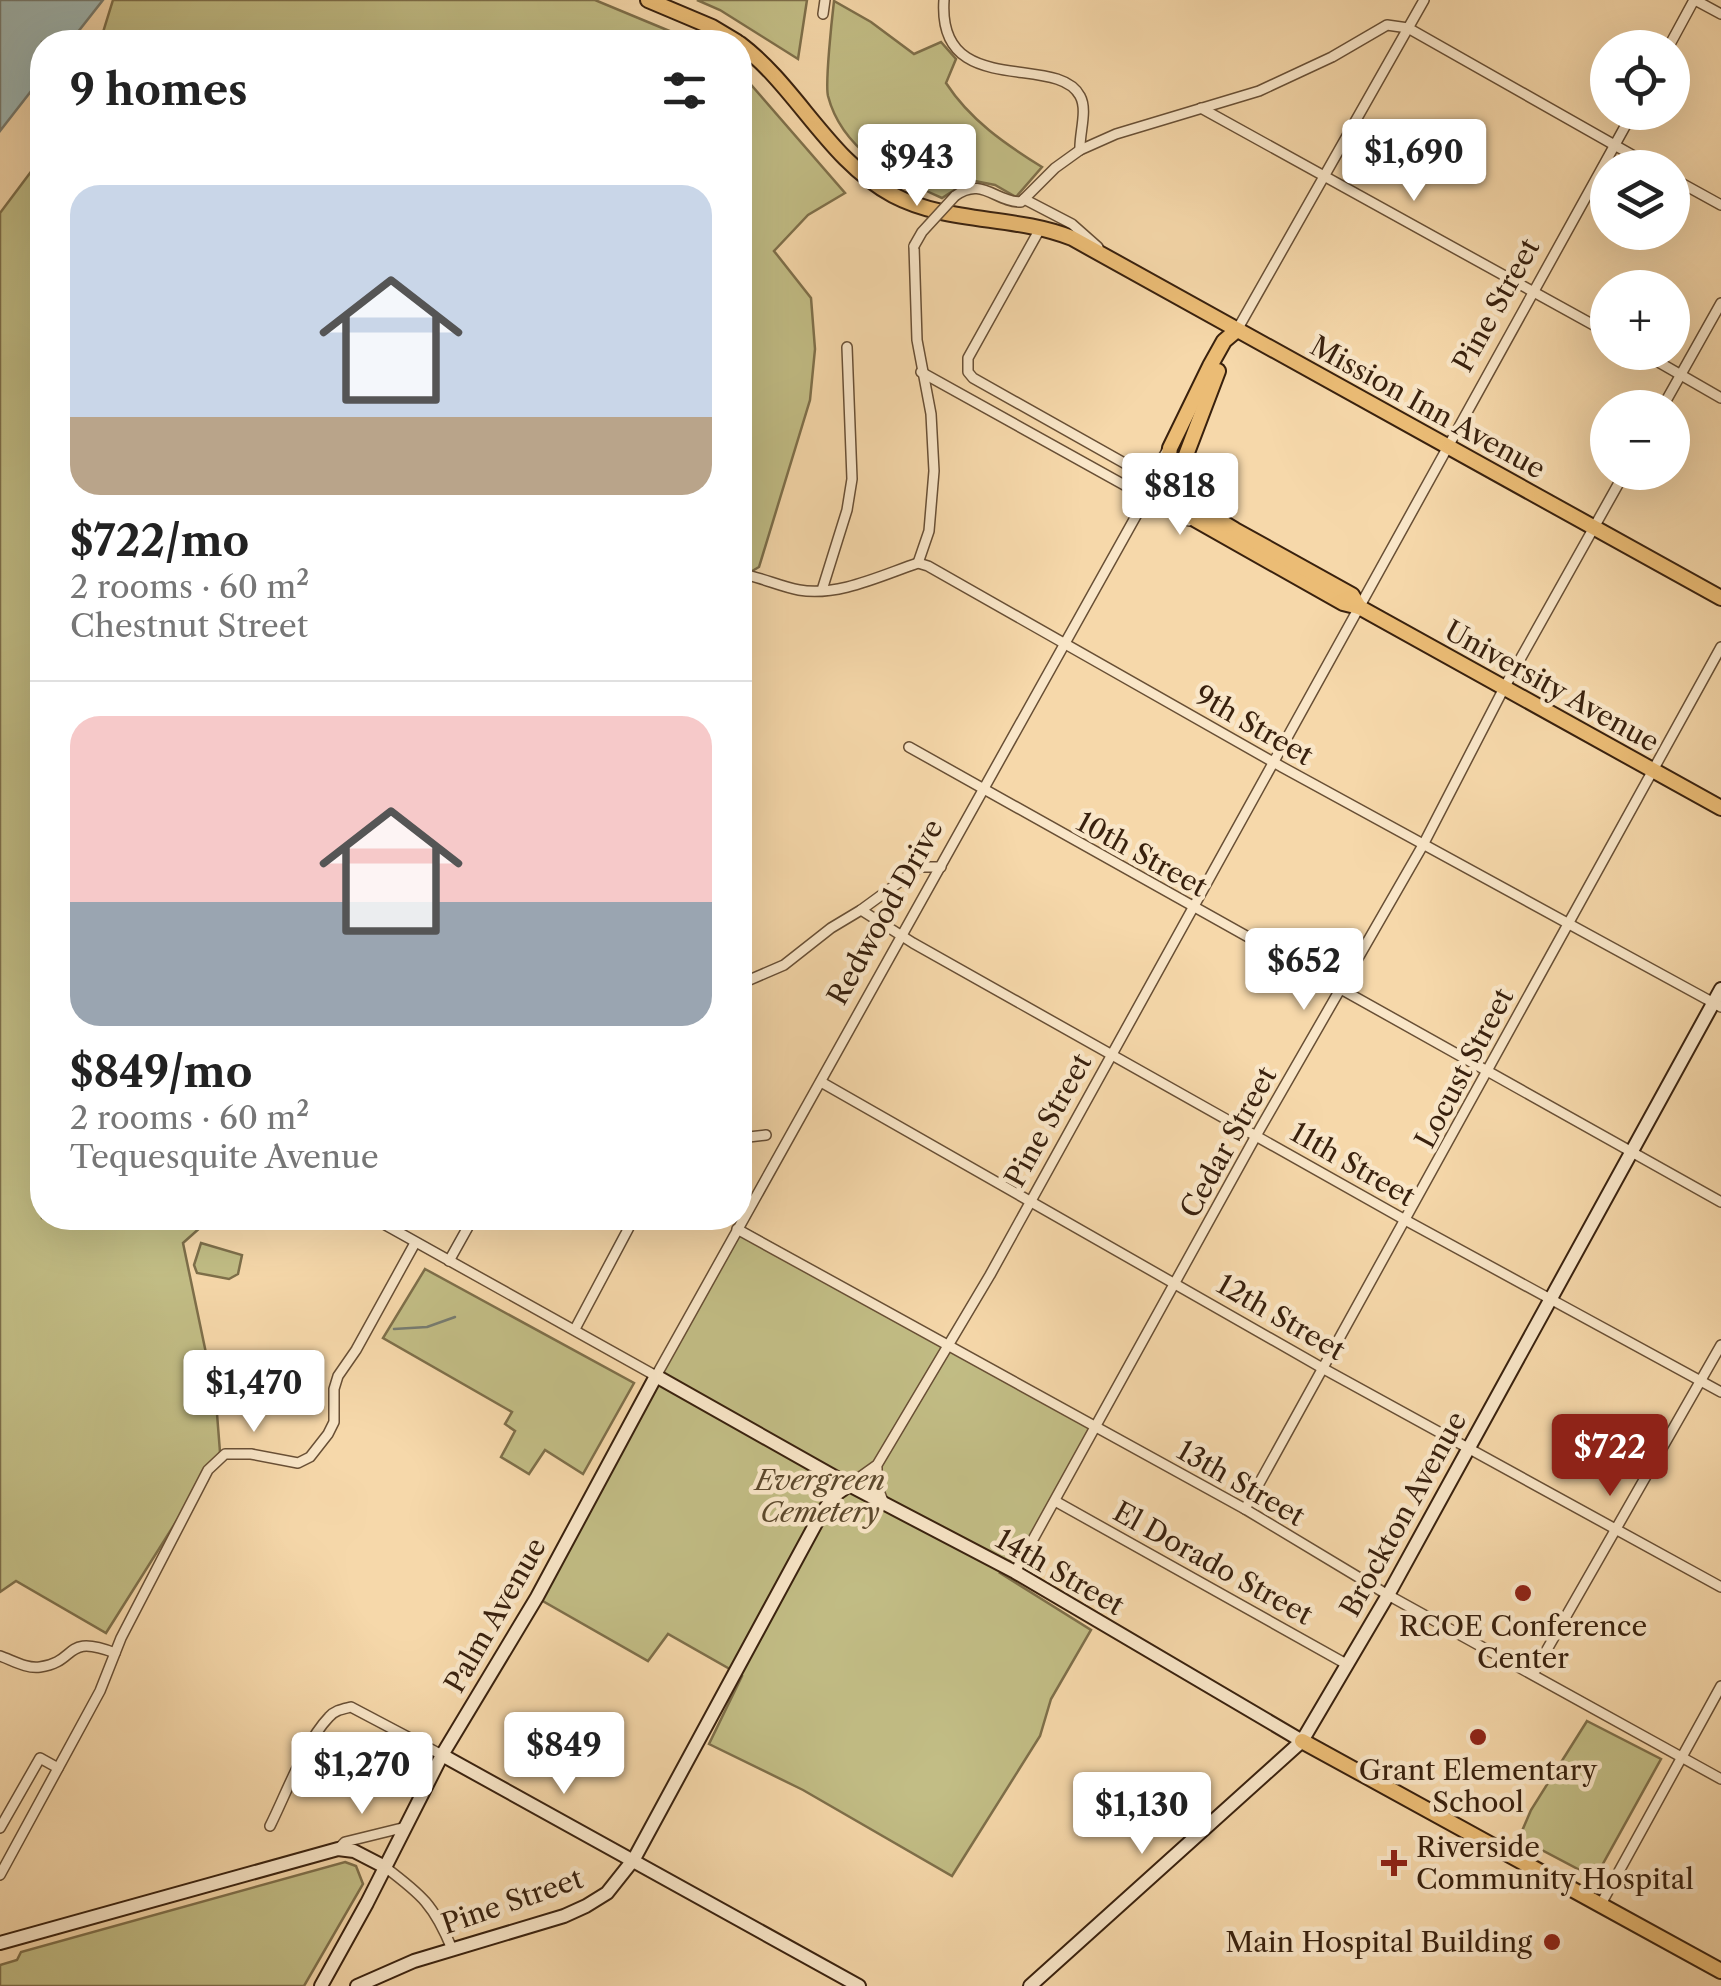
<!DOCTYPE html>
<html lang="en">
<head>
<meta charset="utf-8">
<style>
	:root { --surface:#fff; --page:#f6f6f6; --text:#222; --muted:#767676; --line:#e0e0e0; --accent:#8f2418 }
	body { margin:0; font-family:"Libre Caslon Text",serif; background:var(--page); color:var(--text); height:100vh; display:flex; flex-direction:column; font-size:38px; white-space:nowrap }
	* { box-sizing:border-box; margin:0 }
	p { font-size:32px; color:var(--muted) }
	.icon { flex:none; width:55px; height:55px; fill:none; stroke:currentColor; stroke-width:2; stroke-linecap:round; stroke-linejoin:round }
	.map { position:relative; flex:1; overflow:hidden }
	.panel { position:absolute; left:30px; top:30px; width:722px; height:1200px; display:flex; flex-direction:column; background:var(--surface); border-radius:40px; box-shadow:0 10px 40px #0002 }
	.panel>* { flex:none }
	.controls { position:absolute; left:1590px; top:30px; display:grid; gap:20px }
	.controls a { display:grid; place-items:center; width:100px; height:100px; border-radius:50%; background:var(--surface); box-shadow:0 10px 40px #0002; font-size:50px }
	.price { position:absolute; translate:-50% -85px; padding:0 22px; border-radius:10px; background:#fff; color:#222; font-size:32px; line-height:65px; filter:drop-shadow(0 2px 5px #0008) }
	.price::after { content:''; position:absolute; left:50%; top:60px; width:30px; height:22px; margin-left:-15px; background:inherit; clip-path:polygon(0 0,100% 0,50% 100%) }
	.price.active { background:var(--accent); color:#fff }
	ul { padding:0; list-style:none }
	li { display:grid; align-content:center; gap:20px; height:530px; padding:0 40px }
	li+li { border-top:2px solid var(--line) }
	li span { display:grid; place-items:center; height:310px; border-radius:30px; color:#555 }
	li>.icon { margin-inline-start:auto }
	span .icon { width:180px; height:180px; fill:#fffc; stroke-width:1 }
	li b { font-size:42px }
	h2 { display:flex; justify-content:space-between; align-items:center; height:120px; padding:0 40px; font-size:42px }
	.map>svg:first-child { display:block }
</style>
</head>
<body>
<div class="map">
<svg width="1721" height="1986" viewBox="0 0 1721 1986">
	<rect width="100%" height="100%" fill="#f6d8aa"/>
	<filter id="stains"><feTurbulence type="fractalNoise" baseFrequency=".002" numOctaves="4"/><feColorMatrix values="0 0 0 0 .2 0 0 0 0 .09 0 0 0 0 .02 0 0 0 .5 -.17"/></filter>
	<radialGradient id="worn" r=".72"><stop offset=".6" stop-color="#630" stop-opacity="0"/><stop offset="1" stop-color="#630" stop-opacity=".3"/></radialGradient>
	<g fill="#c2bd85" stroke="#7e6f4a" stroke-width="2.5">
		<path d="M113 0H595L696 42H100Z"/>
		<path d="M697 0H807L798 59 720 10Z"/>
		<path d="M834 1 871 22 914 54 941 42 956 59 946 83C970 120 1005 144 1042 167L1016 197 995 185 970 180 942 198C894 177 842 150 828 96 825 83 832 18 834 1Z"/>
		<path d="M740 72 845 193 808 215 774 251 811 298 815 349 810 400 759 567 740 578Z"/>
		<path d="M42 157V1218H211L183 1243 216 1401 220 1452 106 1633 16 1581 0 1592V213Z"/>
		<path d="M739 1225 1096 1425 1039 1525 1000 1573 1091 1630 1051 1699 1040 1736 952 1876 803 1790 709 1744 742 1676 668 1634 648 1661 541 1600Z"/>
		<path d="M201 1243 242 1255 238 1274 229 1279 197 1273 194 1265Z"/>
		<path d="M425 1269 634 1383 583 1474 545 1450 529 1474 501 1457 515 1431 505 1424 512 1412 383 1338Z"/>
		<path d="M1587 1721 1661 1759 1595 1878 1519 1838 1531 1810Z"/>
		<path d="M345 1862 356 1866 363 1884 304 1986H0V1965L17 1960 21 1952Z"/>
	</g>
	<path fill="#a0b8b3" stroke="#777c71" stroke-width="2.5" d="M0 0H103L70 42H42V77L0 131Z"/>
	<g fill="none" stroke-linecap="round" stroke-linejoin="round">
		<path stroke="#777c71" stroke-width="2.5" d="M394 1329 427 1327 455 1317"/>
		<g stroke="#684f35" stroke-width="12">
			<g id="street">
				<path d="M944 0C937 101 1057 52 1080 96 1088 110 1079 134 1080 150"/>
				<path d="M1695 0 1721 14"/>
				<path d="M823 14 825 0"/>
				<path d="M1668 48 1694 0"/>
				<path d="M1201 108 1608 333"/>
				<path d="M1672 178 1721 205"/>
				<path d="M955 196C982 176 995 202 1021 202L1055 168 1080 150 1116 134 1259 91 1332 57 1387 25 1408 28 1655 168"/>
				<path d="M1024 199 1072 224 1098 247"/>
				<path d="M1041 227 968 358V372L973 378 1149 477"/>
				<path d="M914 246 917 340 931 414 934 471 929 531 918 563"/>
				<path d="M1237 330 1424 0"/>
				<path d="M1641 352 1721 398"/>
				<path d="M921 372 1189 521"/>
				<path d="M1662 408 1721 303"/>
				<path d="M751 576C767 580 783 587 799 590 838 597 882 575 918 563L928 566 1282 767 1721 1007"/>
				<path d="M822 590 847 510 852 479 847 347"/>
				<path d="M909 747 1721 1202"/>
				<path d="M861 910 913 943 1407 1221 1721 1392"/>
				<path d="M740 984 784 965 831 928 861 910 920 867H941"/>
				<path d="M821 1082 1324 1369 1721 1587"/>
				<path d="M740 1138 766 1135"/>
				<path d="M373 1218 656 1376 1146 498 1145 485 1167 451"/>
				<path d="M737 1229 1245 1509 1388 1595 1721 1779"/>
				<path d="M449 1261 473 1218"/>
				<path d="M575 1329 634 1218"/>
				<path d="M877 1468V1486L883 1501"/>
				<path d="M849 1485 877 1465 990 1275 1633 112"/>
				<path d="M1055 1501 1348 1665"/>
				<path d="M1245 1509 1721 647"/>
				<path d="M1015 1572 1257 1134 1423 845 1504 688 1625 472"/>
				<path d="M0 1656C12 1660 26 1669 40 1667 78 1662 63 1633 115 1653"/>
				<path d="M1533 1674 1721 1345"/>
				<path d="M270 1826C286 1794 305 1742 329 1717 335 1710 343 1709 351 1707L442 1755"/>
				<path d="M0 1828 40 1758 58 1768"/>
				<path d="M338 1849 345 1842 406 1827"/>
				<path d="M385 1867C422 1895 434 1905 452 1949"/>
				<path d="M0 1875 100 1691 121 1638 208 1470 225 1454H251L298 1463 310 1457 328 1434 334 1422V1389L338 1376 356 1350 415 1243"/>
				<path d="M1601 1904 1721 1686"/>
			</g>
		</g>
		<g stroke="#39210e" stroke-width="16">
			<g id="secondary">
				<path d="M442 1755 859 1986"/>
				<path d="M0 1943 338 1849 354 1851 385 1867"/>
				<path d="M321 1986 367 1903 442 1755 537 1597 656 1376 849 1485 1015 1572 1302 1741"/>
				<path d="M357 1986 414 1961 564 1916 586 1906 607 1893 634 1859 821 1514 835 1495 849 1485"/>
				<path d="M1030 1986 1302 1741 1388 1595 1721 989"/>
			</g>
		</g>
		<g stroke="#39210e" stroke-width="18">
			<g id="primary">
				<path d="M648 0 712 27 737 42"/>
				<path d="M740 44C797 87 829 161 893 195 948 224 1014 215 1072 238L1721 598"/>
				<path d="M1237 330 1224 341 1210 366 1170 448 1167 468 1174 494 1184 511 1196 520 1343 603 1359 607 1721 808"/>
				<path d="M1218 371 1183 463 1184 486 1190 497 1200 509 1235 530 1352 595 1359 607"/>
				<path d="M1302 1741 1721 1971"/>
			</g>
		</g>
		<use href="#street" stroke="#f9e6c8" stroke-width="9"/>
		<use href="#secondary" stroke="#f9e6c8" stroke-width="12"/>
		<use href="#primary" stroke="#ebbc75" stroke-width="14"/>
		<g stroke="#684f35" stroke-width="12" stroke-linecap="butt">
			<path id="street-bridge" d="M914 246 922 232 955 196"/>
		</g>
		<use href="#street-bridge" stroke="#f9e6c8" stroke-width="9"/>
	</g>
	<g fill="#8f2418" stroke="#f9e6c8" stroke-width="4">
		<circle cx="1523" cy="1593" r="10"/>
		<circle cx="1478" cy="1737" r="10"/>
		<path d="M1389 1848h10v10h10v10h-10v10h-10v-10h-10v-10h10z"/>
		<circle cx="1552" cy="1942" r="10"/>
	</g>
	<g text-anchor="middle" stroke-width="9" stroke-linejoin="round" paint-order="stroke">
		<g font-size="28" fill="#39210e" stroke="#f9e6c8">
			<text transform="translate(1496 305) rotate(-61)" y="10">Pine Street</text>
			<text transform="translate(1428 407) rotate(29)" y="10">Mission Inn Avenue</text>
			<text transform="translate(1552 686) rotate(29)" y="10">University Avenue</text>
			<text transform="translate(1254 725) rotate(30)" y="10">9th Street</text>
			<text transform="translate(1142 854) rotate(29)" y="10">10th Street</text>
			<text transform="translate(885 912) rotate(-61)" y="10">Redwood Drive</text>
			<text transform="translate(1464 1068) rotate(-62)" y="10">Locust Street</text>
			<text transform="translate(1048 1120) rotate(-61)" y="10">Pine Street</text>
			<text transform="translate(1228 1142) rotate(-61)" y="10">Cedar Street</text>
			<text transform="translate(1353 1164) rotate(30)" y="10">11th Street</text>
			<text transform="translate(1281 1317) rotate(30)" y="10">12th Street</text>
			<text transform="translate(1241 1483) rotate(30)" y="10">13th Street</text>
			<text transform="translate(1403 1514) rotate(-61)" y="10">Brockton Avenue</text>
			<text transform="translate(1213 1563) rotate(29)" y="10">El Dorado Street</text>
			<text transform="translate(1060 1572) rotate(30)" y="10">14th Street</text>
			<text transform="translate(495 1615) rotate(-60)" y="10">Palm Avenue</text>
			<text transform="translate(512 1901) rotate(-19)" y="10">Pine Street</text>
		</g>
		<g font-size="28" font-style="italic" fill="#5b482c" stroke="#f9e6c8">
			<text x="820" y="1490">Evergreen<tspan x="820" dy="32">Cemetery</tspan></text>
		</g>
		<g font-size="28" fill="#39210e" stroke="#f9e6c8">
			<text x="1523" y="1636">RCOE Conference<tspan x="1523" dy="32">Center</tspan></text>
			<text x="1478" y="1780">Grant Elementary<tspan x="1478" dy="32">School</tspan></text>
			<text x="1416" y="1857" text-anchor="start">Riverside<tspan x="1416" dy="32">Community Hospital</tspan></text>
			<text x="1532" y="1952" text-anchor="end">Main Hospital Building</text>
		</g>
	</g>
	<rect width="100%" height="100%" filter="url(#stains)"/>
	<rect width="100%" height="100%" fill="url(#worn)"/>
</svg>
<div class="controls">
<a><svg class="icon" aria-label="locate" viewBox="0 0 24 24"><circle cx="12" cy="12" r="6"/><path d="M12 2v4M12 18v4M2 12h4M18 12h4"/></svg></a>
<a><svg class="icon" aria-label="layers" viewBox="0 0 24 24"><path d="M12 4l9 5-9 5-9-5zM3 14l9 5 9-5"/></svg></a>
<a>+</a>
<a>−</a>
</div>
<b class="price" style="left:1414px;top:204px">$1,690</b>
<b class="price" style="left:917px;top:209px">$943</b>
<b class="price" style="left:1180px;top:538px">$818</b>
<b class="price" style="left:1304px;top:1013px">$652</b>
<b class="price" style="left:254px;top:1435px">$1,470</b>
<b class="price active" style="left:1610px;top:1499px">$722</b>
<b class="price" style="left:564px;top:1797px">$849</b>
<b class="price" style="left:362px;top:1817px">$1,270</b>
<b class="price" style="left:1142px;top:1857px">$1,130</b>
<section class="panel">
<h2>9 homes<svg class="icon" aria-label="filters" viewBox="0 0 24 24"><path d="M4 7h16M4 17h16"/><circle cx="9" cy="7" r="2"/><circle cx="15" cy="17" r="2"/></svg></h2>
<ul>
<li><span style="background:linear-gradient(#c9d6e8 75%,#b9a48a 0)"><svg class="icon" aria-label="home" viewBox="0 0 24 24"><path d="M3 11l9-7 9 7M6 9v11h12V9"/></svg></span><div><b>$722/mo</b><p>2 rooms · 60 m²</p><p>Chestnut Street</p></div></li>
<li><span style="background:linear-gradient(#f6c9c9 60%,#9aa5b1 0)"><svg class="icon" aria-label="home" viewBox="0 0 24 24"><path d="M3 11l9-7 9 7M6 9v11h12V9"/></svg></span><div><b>$849/mo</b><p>2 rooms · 60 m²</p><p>Tequesquite Avenue</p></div></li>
</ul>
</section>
</div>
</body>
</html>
